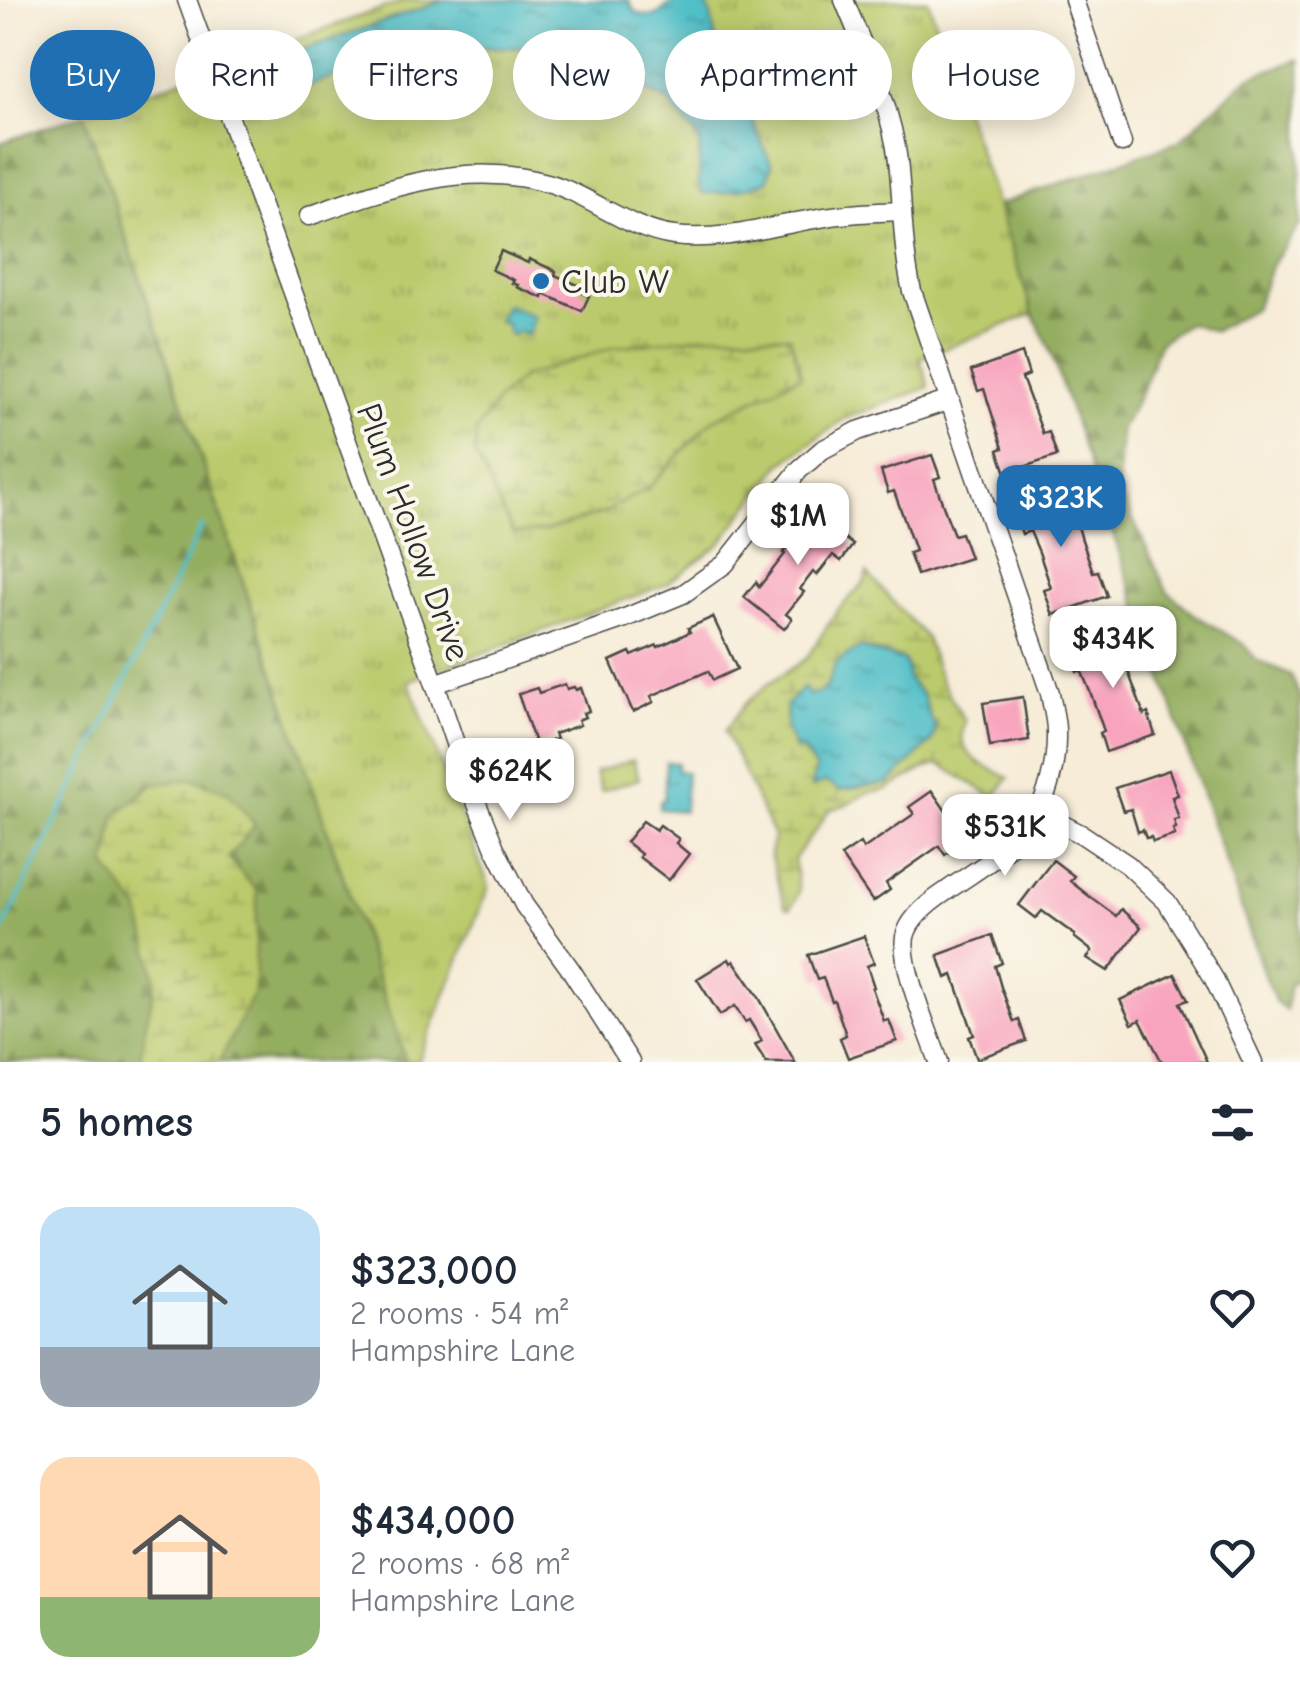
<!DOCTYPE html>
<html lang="en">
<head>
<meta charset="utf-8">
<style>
	:root { --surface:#fff; --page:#f6f6f7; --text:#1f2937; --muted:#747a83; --accent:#1f6fb2 }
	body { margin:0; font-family:"Comic Neue",sans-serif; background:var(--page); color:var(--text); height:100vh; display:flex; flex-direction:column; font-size:38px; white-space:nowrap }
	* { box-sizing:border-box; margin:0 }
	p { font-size:32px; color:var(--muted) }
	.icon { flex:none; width:55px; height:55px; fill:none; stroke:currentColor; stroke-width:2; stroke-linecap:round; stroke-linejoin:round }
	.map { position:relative; height:1062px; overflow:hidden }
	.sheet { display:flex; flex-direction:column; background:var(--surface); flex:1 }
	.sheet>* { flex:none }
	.hud { position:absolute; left:30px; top:30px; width:1240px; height:90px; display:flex; gap:20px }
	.price { position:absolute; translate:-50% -85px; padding:0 22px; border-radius:20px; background:#fff; color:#222; font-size:32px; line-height:65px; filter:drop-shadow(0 2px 5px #0008) }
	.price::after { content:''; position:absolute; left:50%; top:60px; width:30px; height:22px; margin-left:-15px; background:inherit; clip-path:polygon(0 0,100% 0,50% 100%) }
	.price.active { background:var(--accent); color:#fff }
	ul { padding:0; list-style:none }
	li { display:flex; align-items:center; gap:30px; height:250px; padding:0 40px }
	li span { display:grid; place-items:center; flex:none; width:280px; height:200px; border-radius:30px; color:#555 }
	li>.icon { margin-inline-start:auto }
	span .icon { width:120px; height:120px; fill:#fffc; stroke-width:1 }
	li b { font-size:42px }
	h2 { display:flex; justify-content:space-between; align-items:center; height:120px; padding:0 40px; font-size:42px }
	.tag { padding:0 35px; border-radius:45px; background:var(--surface); box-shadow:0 5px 25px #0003; font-size:35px; line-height:90px }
	.tag.active { background:var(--accent); color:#fff }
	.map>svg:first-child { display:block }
</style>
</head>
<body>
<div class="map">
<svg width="1300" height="1062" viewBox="0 0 1300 1062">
	<defs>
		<pattern id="grass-tufts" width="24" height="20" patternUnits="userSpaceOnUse" patternTransform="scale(2.5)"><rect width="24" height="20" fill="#bbca6c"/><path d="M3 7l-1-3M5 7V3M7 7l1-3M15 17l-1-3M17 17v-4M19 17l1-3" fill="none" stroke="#98a459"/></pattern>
		<pattern id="forest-firs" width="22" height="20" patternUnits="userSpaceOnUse" patternTransform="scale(2.5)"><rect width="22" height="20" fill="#94ae60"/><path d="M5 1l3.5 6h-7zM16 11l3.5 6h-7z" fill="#798e4f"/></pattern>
		<pattern id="wetland-marsh" width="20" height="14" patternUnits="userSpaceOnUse" patternTransform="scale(2.5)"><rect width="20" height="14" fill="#bbca6c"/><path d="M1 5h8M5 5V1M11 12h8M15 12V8" fill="none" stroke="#98a459"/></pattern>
		<pattern id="water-ripples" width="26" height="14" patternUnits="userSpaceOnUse" patternTransform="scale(2.5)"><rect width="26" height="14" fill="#51bfc8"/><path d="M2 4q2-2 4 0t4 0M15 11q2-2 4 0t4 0" fill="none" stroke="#439ba3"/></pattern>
	</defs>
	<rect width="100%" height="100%" fill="#fbf7ec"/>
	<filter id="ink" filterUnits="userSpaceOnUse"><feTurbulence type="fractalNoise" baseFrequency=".01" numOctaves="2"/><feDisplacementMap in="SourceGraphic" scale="20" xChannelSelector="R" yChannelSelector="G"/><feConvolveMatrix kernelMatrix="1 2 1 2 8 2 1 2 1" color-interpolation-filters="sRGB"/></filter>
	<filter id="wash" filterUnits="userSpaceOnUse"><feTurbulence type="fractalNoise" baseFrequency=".0048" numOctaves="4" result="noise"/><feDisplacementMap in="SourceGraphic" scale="40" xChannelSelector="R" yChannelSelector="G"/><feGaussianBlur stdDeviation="2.25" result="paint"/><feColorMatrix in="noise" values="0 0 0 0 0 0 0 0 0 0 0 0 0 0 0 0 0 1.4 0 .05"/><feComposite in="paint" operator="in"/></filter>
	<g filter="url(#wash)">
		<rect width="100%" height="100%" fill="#f6ecd7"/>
		<path fill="url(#grass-tufts)" stroke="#737a4c" stroke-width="2.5" fill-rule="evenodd" d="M406 0H446L268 62 292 92 380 59 452 47 539 48 590 64 667 100 700 140 699 184 745 108 740 93 721 67 710 12 702 0H928L1033 314 920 358 929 387 844 419 781 464 719 545 665 585 408 681 489 886 418 1062H405L84 114ZM801 375 711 421 649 487 523 377Z"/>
		<g fill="url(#forest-firs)" stroke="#606c46" stroke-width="2.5">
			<path d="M1300 59V225L1272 265 1255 308 1214 331 1188 323 1160 342 1141 392 1121 429 1118 488 1167 591 1195 615 1243 644 1257 660 1291 675 1300 697V978L1290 984 1286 1010 1276 1003 1266 980 1049 348 1033 314 997 205 1178 142 1247 78Z"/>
			<path d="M84 114 406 1062H0V143Z"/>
		</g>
		<g fill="url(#wetland-marsh)" stroke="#737a4c" stroke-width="2.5" fill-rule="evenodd">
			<path d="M720 334 790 336 801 375 711 421 649 487 606 512 545 531 513 534 475 453 476 432 499 398 523 377 614 347Z"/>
			<path d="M867 573 926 638 941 681 965 721C952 754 984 766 1009 778L994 797 939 764 924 769 886 790 867 793 848 804 829 810C820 827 805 842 794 860L799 892 791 908 785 907 770 854 774 837 725 731 745 704 767 685 806 659 837 611 864 583ZM860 647 903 659 907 678 923 696 930 718 931 742 889 783 826 782 786 729 787 704 803 688 808 694C834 695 827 672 839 661 845 655 854 652 860 647Z"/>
			<path d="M192 779 230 793 255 825 228 858 257 891 255 991 219 1062H140L143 1037 156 980 140 911 106 866 115 816 153 785Z"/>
		</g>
		<path fill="#bbca6c" stroke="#737a4c" stroke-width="2.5" d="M633 760 639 779 601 791 595 772Z"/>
		<g fill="url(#water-ripples)" stroke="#3e757a" stroke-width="2.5">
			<path d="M446 0H628L635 12C663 22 656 10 675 2 683 0 693 0 702 0L710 12 721 67 740 93 772 166 767 181C745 190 725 194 702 193L699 184 700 140 667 100 590 64 538 48 452 47 380 59 292 92 274 93 268 62Z"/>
			<path d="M506 304 535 317 528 335 519 331 513 335 509 334 507 325 498 321Z"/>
			<path d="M861 647 873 652 903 659 908 670 907 678 923 696 930 718 935 724V734L931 742 889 783 840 790 826 782 812 787 816 770 805 751H796L786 729 787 704 804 687 808 694C834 695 827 671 839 661 846 655 854 652 861 647Z"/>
			<path d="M666 762 677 763V771L686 772 684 811 659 809 660 801 664 800Z"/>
		</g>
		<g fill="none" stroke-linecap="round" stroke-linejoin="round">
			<path stroke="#51bfc8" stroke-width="4" d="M0 935 202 526"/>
		</g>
		<g id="blocks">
			<g fill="#f8a4be">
				<path d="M501 251 528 263 529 259 556 271 555 275 583 287 580 292 589 296 582 311 544 294 543 298 517 287 518 285 512 283 514 280 492 270Z"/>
				<path d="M1022 353 1029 375 1022 378 1043 434 1049 432 1057 456 1006 473 998 450 1003 448 984 389 978 391 971 371Z"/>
				<path d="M932 455 940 477 934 479 946 514 954 535 961 533 970 558 917 575 909 553 915 551 903 516 894 491 888 493 881 471Z"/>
				<path d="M1072 487 1082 516 1076 519 1082 540 1093 572 1098 571 1107 596 1053 615 1044 590 1051 588 1039 552 1030 531 1022 534 1013 507Z"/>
				<path d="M809 510 853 545 841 561 833 555 817 575 813 572 800 589 804 592 786 614 792 619 784 629 744 597 756 582 759 587 785 554 783 553 798 534 793 530Z"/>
				<path d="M713 617 737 669 713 680 708 671 651 696 654 702 633 712 610 661 630 652 632 656 657 645 658 647 690 632 688 628Z"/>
				<path d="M1121 631 1129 655 1123 657 1144 715 1148 713 1155 735 1106 752 1100 733 1104 731 1091 694 1081 670 1077 672 1069 649Z"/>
				<path d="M565 684 567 689 574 687 576 690 581 688 589 711 583 713 585 717 578 720 580 725 554 734 556 739 536 746 518 694 537 688 539 693Z"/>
				<path d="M1023 697 1029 740 990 746 983 703Z"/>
				<path d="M1169 770 1178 795 1172 797 1179 819 1174 820 1176 828 1173 829 1175 835 1153 842 1151 837 1146 838 1143 830 1138 832 1131 809 1123 811 1115 788Z"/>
				<path d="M932 791 966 840 945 855 939 846 886 883 890 890 873 902 841 856 860 843 863 849 914 814 909 807Z"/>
				<path d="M643 821 656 830 660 825 679 839 676 843 689 854 669 880 639 857 641 854 626 842Z"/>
				<path d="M1053 860 1074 876 1070 881 1089 896 1116 916 1121 909 1141 927 1108 971 1087 958 1092 951 1074 937 1075 935 1042 911 1036 918 1019 905Z"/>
				<path d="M992 935 1002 963 995 966 1001 987 1014 1022 1019 1020 1026 1041 977 1059 969 1037 974 1035 953 975 946 978 938 955Z"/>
				<path d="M864 936 874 963 867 966 874 987 872 988 884 1021 889 1020 897 1041 848 1058 840 1038 846 1035 834 1000 832 1001 823 978 817 980 808 955Z"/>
				<path d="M729 959 731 963 734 961 758 996 795 1062H766L755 1045 762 1041 749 1020 745 1022 735 1006 720 1015 697 979Z"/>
				<path d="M1175 974 1188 1000 1180 1003 1207 1062H1162L1140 1020 1132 1024 1120 1000Z"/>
			</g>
		</g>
	</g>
	<g filter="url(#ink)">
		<use href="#blocks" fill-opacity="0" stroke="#494845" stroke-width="2.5"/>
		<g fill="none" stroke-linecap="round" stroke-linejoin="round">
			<g stroke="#494845" stroke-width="21">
				<g id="minor">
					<path d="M187 0 435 684 468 782 495 848 524 905 571 970 630 1062"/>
					<path d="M844 0C865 52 891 105 898 161 903 205 902 248 912 291L1050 693C1052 706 1056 719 1056 731 1057 764 1047 807 1024 832 1003 856 971 873 945 892 930 902 909 918 905 937 900 966 929 1032 939 1062"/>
					<path d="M1074 0 1122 143"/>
					<path d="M309 216C387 188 463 160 547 183 590 195 628 230 674 236 730 243 784 221 840 215 860 212 881 212 901 211"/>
					<path d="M435 684 625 618 683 594 725 564 799 470 822 450 858 431 950 400"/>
					<path d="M1038 812 1083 835 1128 865 1167 902 1213 977 1253 1062"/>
				</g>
			</g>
			<use href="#minor" stroke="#fff" stroke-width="18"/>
		</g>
	</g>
	<circle fill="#1f6fb2" stroke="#fbf7ec" stroke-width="4" cx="541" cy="281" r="10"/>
	<g text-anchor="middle" stroke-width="8" stroke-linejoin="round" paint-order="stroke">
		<g font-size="35" fill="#2b2b2b" stroke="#fbf7ec" text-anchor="start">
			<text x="561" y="293">Club W</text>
		</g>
		<g font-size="35" fill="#2b2b2b" stroke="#fbf7ec">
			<text transform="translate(414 532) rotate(70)" y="12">Plum Hollow Drive</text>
		</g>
	</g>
</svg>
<b class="price active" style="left:1061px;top:550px">$323K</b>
<b class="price" style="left:798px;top:568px">$1M</b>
<b class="price" style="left:1113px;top:691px">$434K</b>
<b class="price" style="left:510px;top:823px">$624K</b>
<b class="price" style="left:1005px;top:879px">$531K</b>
<div class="hud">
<a class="tag active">Buy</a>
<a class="tag">Rent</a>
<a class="tag">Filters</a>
<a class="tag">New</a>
<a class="tag">Apartment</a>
<a class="tag">House</a>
</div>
</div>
<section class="sheet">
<h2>5 homes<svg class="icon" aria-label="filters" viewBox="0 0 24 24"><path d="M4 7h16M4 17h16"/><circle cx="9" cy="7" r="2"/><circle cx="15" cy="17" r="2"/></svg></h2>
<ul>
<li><span style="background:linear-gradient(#bfe0f5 70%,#9aa5b1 0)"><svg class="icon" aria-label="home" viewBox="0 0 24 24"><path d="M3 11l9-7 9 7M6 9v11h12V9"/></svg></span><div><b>$323,000</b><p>2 rooms · 54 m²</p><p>Hampshire Lane</p></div><svg class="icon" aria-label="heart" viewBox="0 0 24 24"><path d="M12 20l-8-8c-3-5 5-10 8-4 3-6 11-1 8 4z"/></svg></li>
<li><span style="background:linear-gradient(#ffd9b3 70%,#8fb573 0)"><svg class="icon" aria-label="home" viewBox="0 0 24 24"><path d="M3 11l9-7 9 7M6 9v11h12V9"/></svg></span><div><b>$434,000</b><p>2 rooms · 68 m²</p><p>Hampshire Lane</p></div><svg class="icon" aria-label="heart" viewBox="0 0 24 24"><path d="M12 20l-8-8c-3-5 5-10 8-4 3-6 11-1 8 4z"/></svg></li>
</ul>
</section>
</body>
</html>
